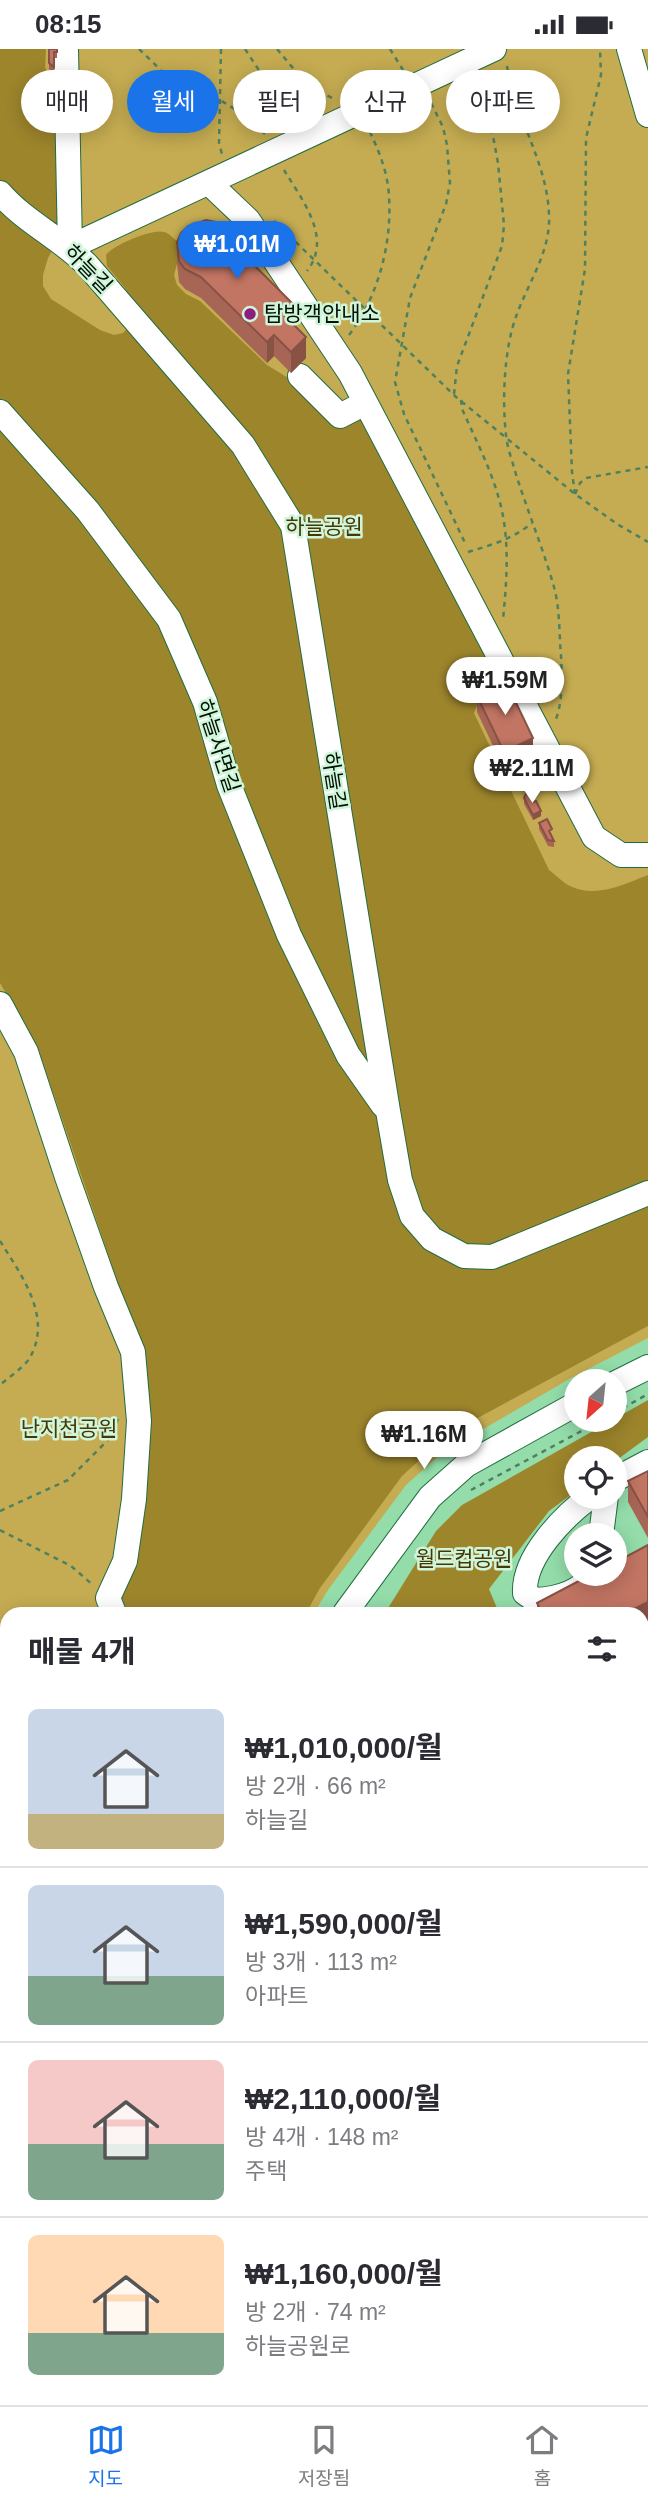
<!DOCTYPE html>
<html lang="ko">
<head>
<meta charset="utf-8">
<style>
	:root { --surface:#fff; --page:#f7f7f7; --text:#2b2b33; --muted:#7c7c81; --line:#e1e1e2; --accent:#1a73e8 }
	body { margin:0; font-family:Helvetica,"Noto Sans KR",sans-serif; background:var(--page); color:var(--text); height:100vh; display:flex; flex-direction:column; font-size:26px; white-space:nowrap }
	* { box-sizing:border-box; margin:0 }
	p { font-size:23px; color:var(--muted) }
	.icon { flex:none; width:38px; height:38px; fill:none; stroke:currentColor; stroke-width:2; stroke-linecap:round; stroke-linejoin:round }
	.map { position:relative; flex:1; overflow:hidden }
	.sheet { position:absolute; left:0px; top:1558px; width:649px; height:800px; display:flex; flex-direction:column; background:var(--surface); border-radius:21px 21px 0 0; box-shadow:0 4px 18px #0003 }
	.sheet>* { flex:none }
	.top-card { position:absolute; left:21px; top:21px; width:607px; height:63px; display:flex; gap:14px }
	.needle { width:46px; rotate:207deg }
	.tools { position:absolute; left:564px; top:1320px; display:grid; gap:14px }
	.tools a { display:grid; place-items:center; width:63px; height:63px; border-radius:50%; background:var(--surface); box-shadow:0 4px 18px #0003; font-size:35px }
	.price { position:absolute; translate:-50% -60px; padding:0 16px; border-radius:24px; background:#fff; color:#222; font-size:23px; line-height:46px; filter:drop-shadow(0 2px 4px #0008) }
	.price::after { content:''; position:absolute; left:50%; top:42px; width:21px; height:16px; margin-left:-10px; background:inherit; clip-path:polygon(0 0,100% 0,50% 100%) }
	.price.current { background:var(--accent); color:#fff }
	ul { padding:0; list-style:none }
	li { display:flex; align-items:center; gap:21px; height:175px; padding:0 28px }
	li+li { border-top:2px solid var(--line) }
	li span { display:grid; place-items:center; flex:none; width:196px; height:140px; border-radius:10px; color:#555 }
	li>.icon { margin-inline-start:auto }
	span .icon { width:84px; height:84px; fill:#fffc; stroke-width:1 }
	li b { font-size:30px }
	h2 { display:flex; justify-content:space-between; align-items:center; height:84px; padding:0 28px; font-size:30px }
	.chip { padding:0 24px; border-radius:32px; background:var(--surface); box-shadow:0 4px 18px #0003; font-size:24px; line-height:63px }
	.chip.current { background:var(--accent); color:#fff }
	.status { display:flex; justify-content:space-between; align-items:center; height:49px; padding:0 35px; background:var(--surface); direction:ltr }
	.status svg { height:19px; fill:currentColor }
	.menu { display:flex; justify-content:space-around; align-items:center; height:98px; border-top:2px solid var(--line); background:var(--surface); font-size:19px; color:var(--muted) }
	.menu a { display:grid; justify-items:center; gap:4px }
	.menu .current { color:var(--accent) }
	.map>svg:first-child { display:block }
</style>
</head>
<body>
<div class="status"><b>08:15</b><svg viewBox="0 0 49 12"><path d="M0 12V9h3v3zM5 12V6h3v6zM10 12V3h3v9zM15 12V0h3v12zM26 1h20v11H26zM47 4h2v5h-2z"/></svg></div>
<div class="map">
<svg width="648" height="2356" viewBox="0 0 648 2356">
	<rect width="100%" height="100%" fill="#94ddaa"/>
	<g fill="#c5ac52">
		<path d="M0 0H648V1289L571 1329 442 1404 406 1436 328 1541 314 1564H7V2291L0 2278Z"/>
		<path d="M37 2350H409L411 2356H40Z"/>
	</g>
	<g fill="#9d852c">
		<path d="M0 0H46L45 19 67 45 62 183 48 209 43 226V237L51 250 100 281 114 286 123 284 137 269 138 264 125 239 107 217 106 206C111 197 153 179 164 183 169 184 174 190 178 193L180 204 174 226 177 236 186 245 200 252 267 316 352 368 363 371 493 617 474 664 549 821C556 826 564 835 572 838 597 849 625 835 648 826V1277L448 1385 402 1427 320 1539 306 1564H119L139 1296 38 999 0 934Z"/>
		<path d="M648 1351V1388L614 1413V1409H576V1442L549 1462 489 1540 499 1564H385L436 1482 462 1456Z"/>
		<path d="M648 1688V2356H458L457 2350H642V1691Z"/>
	</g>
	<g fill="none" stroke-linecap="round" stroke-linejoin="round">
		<g stroke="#ce7ac0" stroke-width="5">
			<path d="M0 2115 7 2127"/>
			<path d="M140 2350 144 2356"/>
		</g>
		<g stroke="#226d40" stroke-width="26">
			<g id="minor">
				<path d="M66 0 70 198 494 0"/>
				<path d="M629 0 648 66"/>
				<path d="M209 134 248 171 350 324 594 788 621 806H648"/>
				<path d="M0 144C25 173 61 189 88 217L243 396 293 477 388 1062 400 1131 412 1167 432 1190 464 1207 492 1208 648 1144"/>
				<path d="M300 327 340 367 365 354"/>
				<path d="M0 363 88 462 169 570 205 653 229 736 289 886 348 1006 383 1056"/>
				<path d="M0 955 26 1003 67 1128 106 1238 133 1303 139 1372 134 1450 125 1512 108 1549 114 1564"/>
				<path d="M614 1335 648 1318"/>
				<path d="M614 1431 648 1413"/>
				<path d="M591 1447C564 1467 523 1508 525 1544L535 1551C557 1550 581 1543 594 1524"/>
				<path d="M601 1486 606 1447"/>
				<path d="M345 1564 430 1448 466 1416 576 1355"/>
				<path d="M413 2350 415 2356"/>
				<path d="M484 2350 487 2356"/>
			</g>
		</g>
		<g stroke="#50815e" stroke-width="2.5" stroke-dasharray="5 5" stroke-linecap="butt">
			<path d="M139 0 170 30 183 39 220 51 246 67 265 85"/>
			<path d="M221 0 219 94 222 105"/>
			<path d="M245 0 268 35 284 76"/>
			<path d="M277 0 308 37 336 51"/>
			<path d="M390 0 403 21"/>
			<path d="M507 17C515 68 547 113 549 165 551 202 529 232 517 265 504 298 502 351 506 386 507 398 512 411 515 422 527 461 543 499 554 538 560 560 559 584 561 607 562 627 563 651 556 670"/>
			<path d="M431 54 443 78 447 96 450 134 446 155 410 249 395 333 404 365 466 496"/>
			<path d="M284 121C302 151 333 189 307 222"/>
			<path d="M274 172 456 348 575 445 617 475 648 493"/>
			<path d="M349 286C378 248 392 195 389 148 388 124 379 102 369 81"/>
			<path d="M454 345 457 317 502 197 504 176 498 114 493 87 478 48 467 35"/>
			<path d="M461 351 462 360C478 396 498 433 504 473 509 506 506 538 503 571"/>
			<path d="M575 445 572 423 568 325 585 220 586 89 601 26 600 0"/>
			<path d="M575 445 580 434 586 429 648 418"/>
			<path d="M468 503C491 496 513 490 532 474"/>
			<path d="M0 1192C21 1226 54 1269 29 1310 23 1319 9 1328 0 1336"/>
			<path d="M584 1332 596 1325"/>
			<path d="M614 1364 648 1345"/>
			<path d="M471 1441 604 1370"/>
			<path d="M0 1462 68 1431 108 1391 118 1370"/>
			<path d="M0 1481 71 1517 93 1536"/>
			<path d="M321 1564 325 1558"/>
			<path d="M642 1888 648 1881"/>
			<path d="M642 2054 648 2070"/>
			<path d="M0 2303 7 2316"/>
			<path d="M25 2350 28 2356"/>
			<path d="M458 2350 460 2356"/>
		</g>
		<use href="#minor" stroke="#fff" stroke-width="24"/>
	</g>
	<g fill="#a76555">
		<path d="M49 0H57V9H54V24L49 20Z"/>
		<path d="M177 193 233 195 292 275 306 309 291 324 274 307 267 314 201 249 185 240 179 233 177 214Z"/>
		<path d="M477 647 533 706 504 720 477 663Z"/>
		<path d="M524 749 541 767 533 771 524 755Z"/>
		<path d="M539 774 552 786 554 792V798L548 797 539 780Z"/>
		<path d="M648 1422V1489L628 1453V1432Z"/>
		<path d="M648 1496V1574L642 1577V1564H537V1554Z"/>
	</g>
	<g fill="#885245">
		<path d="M292 254V275L282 264Z"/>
		<path d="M274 286V307L267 314V293Z"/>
		<path d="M306 288V309L291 324V303Z"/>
		<path d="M533 689V706L504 720V703Z"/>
		<path d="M541 762V767L533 771V766Z"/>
		<path d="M648 1553V1574L642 1577V1564H626Z"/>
		<path d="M648 1643V1663L642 1667V1646Z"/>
	</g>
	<g fill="#c27563" stroke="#885245" stroke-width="2">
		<path d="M49 0H57V3H54V18L49 14Z"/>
		<path d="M206 171 216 173 224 179 233 195 292 254 282 264 306 288 291 303 274 286 267 293 201 228 185 220 179 212 177 193 181 184 188 177Z"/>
		<path d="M506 633 533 689 504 703 477 647Z"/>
		<path d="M527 743 533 753 536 752 541 762 533 766 524 749Z"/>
		<path d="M547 770 552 780 549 782 554 792 548 791 539 774Z"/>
		<path d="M648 1422V1468L628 1432Z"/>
		<path d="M648 1496V1553L626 1564H542L537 1554 594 1524H614V1514Z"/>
		<path d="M642 1625 648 1635V1643L642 1646Z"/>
	</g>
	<circle fill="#8d1e80" stroke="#d1f5da" stroke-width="2.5" cx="250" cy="265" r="7"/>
	<g text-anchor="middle" stroke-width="5" stroke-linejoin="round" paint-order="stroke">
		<g font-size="21" fill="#001304" stroke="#d1f5da">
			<text transform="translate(88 220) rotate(46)" y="7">하늘길</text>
			<text transform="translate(218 697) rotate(72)" y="7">하늘사면길</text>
			<text transform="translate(334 732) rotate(81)" y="7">하늘길</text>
		</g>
		<g font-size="21" fill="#001304" stroke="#d1f5da" text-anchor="start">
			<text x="264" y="272">탐방객안내소</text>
		</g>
		<g font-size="21" fill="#453805" stroke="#d1f5da">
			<text x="324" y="485">하늘공원</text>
			<text x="69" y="1387">난지천공원</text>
			<text x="464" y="1517">월드컵공원</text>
		</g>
	</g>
</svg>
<div class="tools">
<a><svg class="needle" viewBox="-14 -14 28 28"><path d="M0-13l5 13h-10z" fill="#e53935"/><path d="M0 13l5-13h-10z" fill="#7c7c81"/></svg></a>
<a><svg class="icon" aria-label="locate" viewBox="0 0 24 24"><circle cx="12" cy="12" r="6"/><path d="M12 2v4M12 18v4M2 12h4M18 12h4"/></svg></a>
<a><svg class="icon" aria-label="layers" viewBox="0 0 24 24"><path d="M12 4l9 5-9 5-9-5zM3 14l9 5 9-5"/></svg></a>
</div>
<b class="price current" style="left:237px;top:232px">₩1.01M</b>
<b class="price" style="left:505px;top:668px">₩1.59M</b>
<b class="price" style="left:532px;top:756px">₩2.11M</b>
<b class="price" style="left:424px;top:1422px">₩1.16M</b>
<div class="top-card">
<a class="chip">매매</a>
<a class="chip current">월세</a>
<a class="chip">필터</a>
<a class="chip">신규</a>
<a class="chip">아파트</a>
</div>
<section class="sheet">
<h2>매물 4개<svg class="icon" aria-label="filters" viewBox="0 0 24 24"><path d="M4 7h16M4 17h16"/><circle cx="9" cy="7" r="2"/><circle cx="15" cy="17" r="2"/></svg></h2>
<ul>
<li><span style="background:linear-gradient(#c9d6e8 75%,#c2b280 0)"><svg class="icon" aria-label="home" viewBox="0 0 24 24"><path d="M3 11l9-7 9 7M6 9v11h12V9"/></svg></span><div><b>₩1,010,000/월</b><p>방 2개 · 66 m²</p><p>하늘길</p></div></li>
<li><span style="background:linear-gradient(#c9d6e8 65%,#7fa58c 0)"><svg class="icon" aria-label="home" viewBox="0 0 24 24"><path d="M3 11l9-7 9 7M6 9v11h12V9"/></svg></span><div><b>₩1,590,000/월</b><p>방 3개 · 113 m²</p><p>아파트</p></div></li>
<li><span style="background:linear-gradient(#f6c9c9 60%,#7fa58c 0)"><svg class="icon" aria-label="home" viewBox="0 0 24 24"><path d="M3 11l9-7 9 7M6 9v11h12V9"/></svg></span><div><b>₩2,110,000/월</b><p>방 4개 · 148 m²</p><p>주택</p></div></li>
<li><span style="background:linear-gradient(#ffd9b3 70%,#7fa58c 0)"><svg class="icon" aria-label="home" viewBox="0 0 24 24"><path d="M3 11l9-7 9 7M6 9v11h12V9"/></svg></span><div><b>₩1,160,000/월</b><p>방 2개 · 74 m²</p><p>하늘공원로</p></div></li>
</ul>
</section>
</div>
<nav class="menu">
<a class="current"><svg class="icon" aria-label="map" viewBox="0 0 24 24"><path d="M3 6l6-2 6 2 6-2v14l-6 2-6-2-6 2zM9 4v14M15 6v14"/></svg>지도</a>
<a><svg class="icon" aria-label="saved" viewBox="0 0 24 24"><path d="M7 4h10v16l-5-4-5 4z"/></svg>저장됨</a>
<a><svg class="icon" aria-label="home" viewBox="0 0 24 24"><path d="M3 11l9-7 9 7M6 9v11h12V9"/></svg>홈</a>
</nav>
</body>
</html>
